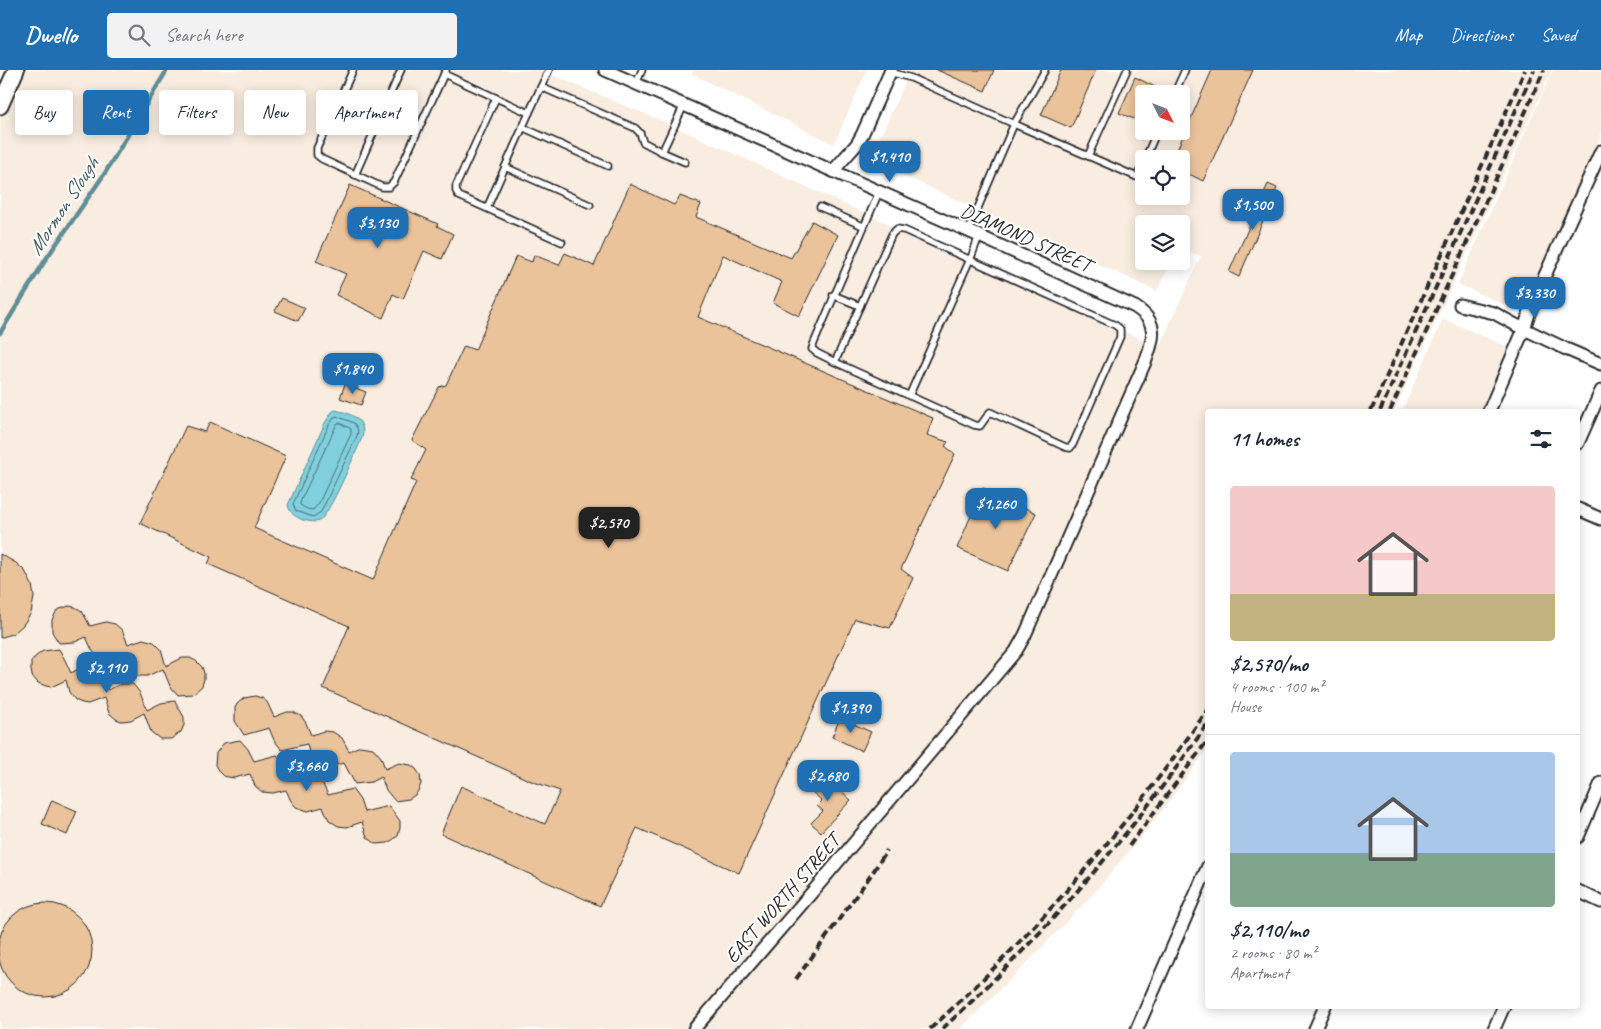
<!DOCTYPE html>
<html lang="en">
<head>
<meta charset="utf-8">
<style>
	:root { --surface:#fff; --page:#f2f2f3; --text:#1f2937; --muted:#747a83; --line:#e0e1e3; --accent:#1f6fb2 }
	body { margin:0; font-family:Caveat,sans-serif; background:var(--page); color:var(--text); height:100vh; display:flex; flex-direction:column; font-size:19px; white-space:nowrap }
	* { box-sizing:border-box; margin:0 }
	p { font-size:16px; color:var(--muted) }
	.icon { flex:none; width:28px; height:28px; fill:none; stroke:currentColor; stroke-width:2; stroke-linecap:round; stroke-linejoin:round }
	.map { position:relative; flex:1; overflow:hidden }
	.details { position:absolute; left:1205px; top:339px; width:375px; height:600px; display:flex; flex-direction:column; background:var(--surface); border-radius:5px; box-shadow:0 2px 12px #0003 }
	.details>* { flex:none }
	.banner { position:absolute; left:15px; top:20px; width:475px; height:45px; display:flex; gap:10px }
	.needle { width:32px; rotate:132deg }
	.tools { position:absolute; left:1135px; top:15px; display:grid; gap:10px }
	.tools a { display:grid; place-items:center; width:55px; height:55px; border-radius:5px; background:var(--surface); box-shadow:0 2px 12px #0003; font-size:25px }
	.price { position:absolute; translate:-50% -42px; padding:0 11px; border-radius:10px; background:var(--accent); color:#fff; font-size:16px; line-height:32px; filter:drop-shadow(0 1px 2px #0008) }
	.price::after { content:''; position:absolute; left:50%; top:30px; width:15px; height:11px; margin-left:-8px; background:inherit; clip-path:polygon(0 0,100% 0,50% 100%) }
	.price.selected { background:#222; color:#fff }
	ul { padding:0; list-style:none }
	li { display:grid; align-content:center; gap:10px; height:265px; padding:0 25px }
	li+li { border-top:1px solid var(--line) }
	li span { display:grid; place-items:center; height:155px; border-radius:5px; color:#555 }
	li>.icon { margin-inline-start:auto }
	span .icon { width:90px; height:90px; fill:#fffc; stroke-width:1 }
	li b { font-size:21px }
	h2 { display:flex; justify-content:space-between; align-items:center; height:60px; padding:0 25px; font-size:21px }
	.chip { padding:0 18px; border-radius:5px; background:var(--surface); box-shadow:0 2px 12px #0003; font-size:18px; line-height:45px }
	.chip.selected { background:var(--accent); color:#fff }
	header { display:flex; align-items:center; gap:30px; box-sizing:border-box; height:70px; padding:0 25px; background:var(--accent); color:#fff }
	header strong { font-size:24px }
	nav { display:flex; gap:28px; margin-inline-start:auto; font-size:18px }
	.search { width:350px; height:45px; background:var(--page); display:flex; align-items:center; gap:12px; box-sizing:border-box; padding:0 18px; border-radius:5px; color:var(--muted); font-size:19px }
	.map>svg:first-child { display:block }
</style>
</head>
<body>
<header>
<strong>Dwello</strong>
<div class="search"><svg class="icon" aria-label="search" viewBox="0 0 24 24"><circle cx="10" cy="10" r="6"/><path d="M15 15l6 6"/></svg>Search here</div>
<nav><a>Map</a><a>Directions</a><a>Saved</a></nav>
</header>
<div class="map">
<svg width="1601" height="959" viewBox="0 0 1601 959">
	<rect width="100%" height="100%" fill="#fff"/>
	<filter id="ink" filterUnits="userSpaceOnUse"><feTurbulence type="fractalNoise" baseFrequency=".02" numOctaves="2"/><feDisplacementMap in="SourceGraphic" scale="10" xChannelSelector="R" yChannelSelector="G"/><feConvolveMatrix kernelMatrix="1 2 1 2 8 2 1 2 1" color-interpolation-filters="sRGB"/></filter>
	<g filter="url(#ink)">
		<g fill="#f9ede1" fill-rule="evenodd">
			<path d="M18 0H540L662 51 1159 277 1201 186 1181 178V154H1144V191H1171L1157 221 878 94 873 82 911 0H1552L1394 341H1208L1207 680 1159 745 1095 822 1024 896 960 959H0V40ZM1144 24H1181V61H1144ZM1144 89H1181V126H1144Z"/>
			<path d="M694 0H867L834 74 692 4Z"/>
			<path d="M1553 0H1597L1601 2V65L1523 243 1458 214Z"/>
			<path d="M1443 249 1508 277 1480 341H1402Z"/>
		</g>
		<path fill="#81d0de" stroke="#5f8e96" d="M335 340C351 343 367 350 362 368 355 383 330 444 319 451 314 453 308 451 303 450 295 447 290 443 288 435L325 353 332 342Z"/>
		<g fill="none" stroke-linecap="round" stroke-linejoin="round">
			<g stroke="#4d6d73" stroke-width="1">
				<path d="M336 346 354 353 358 360 357 366 321 442 313 447 296 441 293 434 329 355Z"/>
				<path d="M340 353 351 359V364L319 433 313 440 307 439 300 435 301 430 335 358 337 354Z"/>
			</g>
			<path stroke="#5f8e96" stroke-width="4.5" d="M0 263 46 189 105 103 167 0"/>
		</g>
		<g fill="#ebc39b" stroke="#2b2b2b">
			<path d="M937 0H994L985 21Z"/>
			<path d="M1061 0H1096L1071 58 1041 45Z"/>
			<path d="M1212 0H1253L1203 111 1181 100V89H1173Z"/>
			<path d="M1135 7 1169 24H1144V53L1119 43Z"/>
			<path d="M630 114 674 135 680 126 701 134 696 147 791 188 812 151 838 165 799 246 773 233 782 212 723 185 698 247 933 348 927 365 948 372 945 376 955 384 901 499 913 508 890 558 855 549 739 803 637 758 600 836 441 764 461 716 545 754 560 721 531 711 323 618 349 556 208 494 211 487 140 453 186 356 205 362 210 352 286 386 254 458 373 510 416 412 411 410 426 380 412 370 439 317 446 315 464 276 475 280 516 186 532 192 534 185 559 195 565 183 594 196Z"/>
			<path d="M1268 114 1277 118 1239 207 1229 202Z"/>
			<path d="M350 115 438 154 437 156 453 164 442 189 424 181 403 229 393 224 383 248 336 225 346 204 316 191Z"/>
			<path d="M282 228 305 238 298 251 275 241Z"/>
			<path d="M345 314 366 322 361 335 340 328Z"/>
			<path d="M983 418 1036 443 1008 501 957 478Z"/>
			<path d="M0 484 16 493 25 501 32 515 34 527 31 543 23 555 14 563 0 568Z"/>
			<path d="M69 536 75 537 82 541 90 556 106 552 115 554 122 560 128 574 143 569 154 572 161 579 166 596 182 588H190L196 591 202 597 204 603V609L202 616 193 624 178 625 170 616 163 599 147 606H134L122 585 100 591 92 580 86 567 75 572 59 573 52 562V550L57 540Z"/>
			<path d="M59 579 65 590 71 603 82 597 97 596 103 607 108 620 121 614H133L140 623 147 640 161 633 175 631 184 647V655L181 662 171 669H160L151 662 144 643 131 650 121 651 116 649 109 643 104 628 88 634 82 633 75 630 69 622 66 610 51 617 46 616 38 613 32 606 31 600V592L35 587 43 581Z"/>
			<path d="M255 626 262 628 267 632 274 647 287 642H293L301 646 306 653 311 665 324 661 333 662 342 668 349 681 360 676 373 678 381 687 385 699 399 693 411 695 416 699 420 705 421 714 418 721 415 725 409 729 395 731 386 720 381 707 371 712 355 714 344 693 318 699 310 686 307 674 282 680 274 670 269 658 244 665 235 651V638L237 634 244 628Z"/>
			<path d="M840 648 871 662 862 681 832 667Z"/>
			<path d="M240 670 248 679 254 691 277 685 286 696 290 708 303 704H318L328 725 352 719 360 730 364 742 389 736 400 751V758L398 766 388 773 376 774 367 767 362 752 347 757 338 756 329 750 323 737 308 741 296 737 291 731 286 720 273 723 262 722 255 716 250 704 234 708 223 706 219 702 215 695 216 683 224 673Z"/>
			<path d="M823 704 851 730 821 762 811 753 823 741 817 736 822 731 809 719Z"/>
			<path d="M52 730 77 741 67 765 42 754Z"/>
			<circle cx="45" cy="880" r="47"/>
		</g>
		<g fill="none" stroke-linecap="round" stroke-linejoin="round">
			<g stroke="#2b2b2b" stroke-width="9">
				<g id="service">
					<path d="M353 0 317 78V85L322 89 382 117H389L394 112 446 0"/>
					<path d="M1045 0 1014 54 1137 107 1144 92"/>
					<path d="M890 2 911 8 1014 54 968 161"/>
					<path d="M444 4 529 43 541 17 635 58 640 63 643 72 662 82 684 35"/>
					<path d="M636 14 642 0"/>
					<path d="M541 17 549 0"/>
					<path d="M1174 24 1185 0"/>
					<path d="M496 28 456 116V121L459 126 562 172"/>
					<path d="M522 57 608 96"/>
					<path d="M662 82 685 92"/>
					<path d="M1088 86 1127 0"/>
					<path d="M1145 89 1157 61"/>
					<path d="M505 97 590 135"/>
					<path d="M355 105 401 0"/>
					<path d="M820 137 863 156"/>
					<path d="M487 138 529 43"/>
					<path d="M833 225 860 236"/>
					<path d="M835 292 892 164 897 159 904 160 1115 255 1120 259V267L1073 374 1070 378 1065 377 990 342 980 356 974 355 835 292 817 283 812 279 814 273 879 122"/>
					<path d="M909 326 972 185 979 166"/>
				</g>
			</g>
			<g stroke="#2b2b2b" stroke-width="15">
				<g id="minor">
					<path d="M605 0 968 161 1135 237C1159 252 1154 267 1146 290L1025 565 1016 581 820 813 694 959"/>
					<path d="M833 101 857 74 862 65 891 0"/>
					<path d="M1460 235 1494 243 1516 255 1566 279 1601 294"/>
					<path d="M1489 341 1524 259 1533 232 1601 81"/>
					<path d="M1578 373 1601 321"/>
					<path d="M1578 439 1601 449"/>
					<path d="M1578 767 1601 713"/>
					<path d="M1578 821 1601 832"/>
					<path d="M1137 959 1208 796"/>
					<path d="M1315 959 1325 936"/>
					<path d="M1494 959 1504 936"/>
				</g>
			</g>
			<g stroke="#2b2b2b" stroke-width="19">
				<path id="secondary" d="M0 36 16 0"/>
			</g>
			<use href="#service" stroke="#fff" stroke-width="5.5"/>
			<use href="#minor" stroke="#fff" stroke-width="11"/>
			<use href="#secondary" stroke="#fff" stroke-width="15"/>
			<g stroke="#2b2b2b" stroke-width="4" stroke-dasharray="8 4" stroke-linecap="butt">
				<path d="M1371 341 1525 0"/>
				<path d="M1380 341 1534 0"/>
				<path d="M1390 341 1499 102 1544 0"/>
				<path d="M1129 776 1208 670"/>
				<path d="M796 909 871 805 887 780"/>
				<path d="M930 959C1035 864 1128 756 1208 639"/>
				<path d="M942 959C1042 868 1131 765 1208 653"/>
			</g>
		</g>
	</g>
	<g text-anchor="middle" stroke-width="4" stroke-linejoin="round" paint-order="stroke">
		<g font-size="20" fill="#2b2b2b" stroke="#fff">
			<text transform="translate(1026 167) rotate(24)" y="7">DIAMOND STREET</text>
			<text transform="translate(782 828) rotate(-49)" y="7">EAST WORTH STREET</text>
		</g>
		<g font-size="21" font-style="italic" fill="#455d61" stroke="#fff">
			<text transform="translate(63 136) rotate(-57)" y="7">Mormon Slough</text>
		</g>
	</g>
</svg>
<div class="tools">
<a><svg class="needle" viewBox="-14 -14 28 28"><path d="M0-13l5 13h-10z" fill="#e53935"/><path d="M0 13l5-13h-10z" fill="#747a83"/></svg></a>
<a><svg class="icon" aria-label="locate" viewBox="0 0 24 24"><circle cx="12" cy="12" r="6"/><path d="M12 2v4M12 18v4M2 12h4M18 12h4"/></svg></a>
<a><svg class="icon" aria-label="layers" viewBox="0 0 24 24"><path d="M12 4l9 5-9 5-9-5zM3 14l9 5 9-5"/></svg></a>
</div>
<b class="price" style="left:890px;top:113px">$1,410</b>
<b class="price" style="left:1253px;top:161px">$1,500</b>
<b class="price" style="left:378px;top:179px">$3,130</b>
<b class="price" style="left:1535px;top:249px">$3,330</b>
<b class="price" style="left:353px;top:325px">$1,840</b>
<b class="price" style="left:996px;top:460px">$1,260</b>
<b class="price selected" style="left:609px;top:479px">$2,570</b>
<b class="price" style="left:107px;top:624px">$2,110</b>
<b class="price" style="left:851px;top:664px">$1,390</b>
<b class="price" style="left:307px;top:722px">$3,660</b>
<b class="price" style="left:828px;top:732px">$2,680</b>
<div class="banner">
<a class="chip">Buy</a>
<a class="chip selected">Rent</a>
<a class="chip">Filters</a>
<a class="chip">New</a>
<a class="chip">Apartment</a>
</div>
<section class="details">
<h2>11 homes<svg class="icon" aria-label="filters" viewBox="0 0 24 24"><path d="M4 7h16M4 17h16"/><circle cx="9" cy="7" r="2"/><circle cx="15" cy="17" r="2"/></svg></h2>
<ul>
<li><span style="background:linear-gradient(#f6c9c9 70%,#c2b280 0)"><svg class="icon" aria-label="home" viewBox="0 0 24 24"><path d="M3 11l9-7 9 7M6 9v11h12V9"/></svg></span><div><b>$2,570/mo</b><p>4 rooms · 100 m²</p><p>House</p></div></li>
<li><span style="background:linear-gradient(#a9c7e8 65%,#7fa58c 0)"><svg class="icon" aria-label="home" viewBox="0 0 24 24"><path d="M3 11l9-7 9 7M6 9v11h12V9"/></svg></span><div><b>$2,110/mo</b><p>2 rooms · 80 m²</p><p>Apartment</p></div></li>
</ul>
</section>
</div>
</body>
</html>
